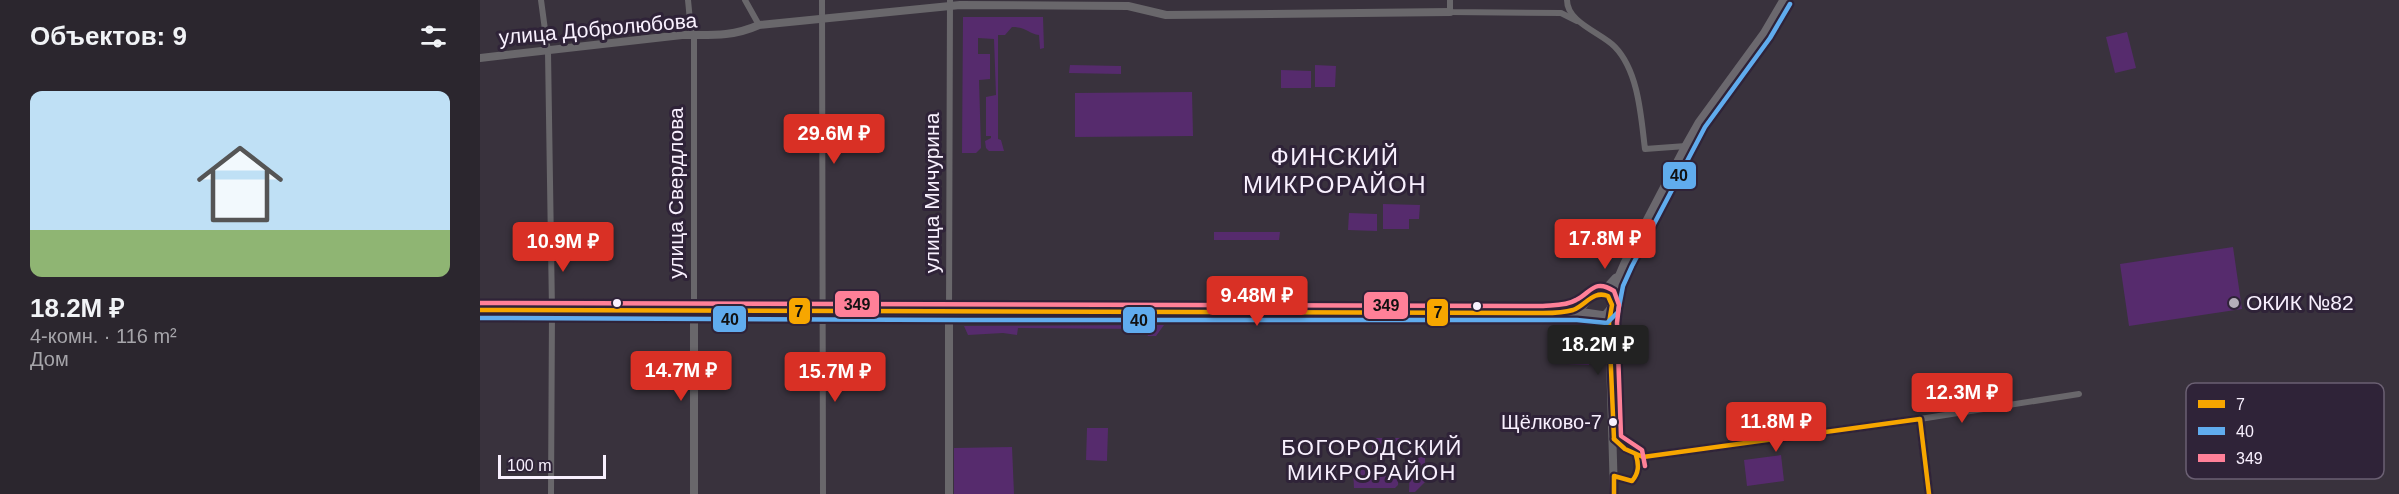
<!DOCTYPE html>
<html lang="ru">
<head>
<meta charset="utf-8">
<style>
	:root { --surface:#2b262e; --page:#37323a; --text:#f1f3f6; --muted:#a6a5aa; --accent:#d93025 }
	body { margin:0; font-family:Arial,sans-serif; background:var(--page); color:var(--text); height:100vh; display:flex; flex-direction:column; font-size:22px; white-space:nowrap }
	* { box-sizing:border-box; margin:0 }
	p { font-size:20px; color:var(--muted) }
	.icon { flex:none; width:33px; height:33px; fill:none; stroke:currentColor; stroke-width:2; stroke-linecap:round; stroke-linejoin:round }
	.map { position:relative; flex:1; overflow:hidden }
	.sheet { display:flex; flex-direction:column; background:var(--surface); width:480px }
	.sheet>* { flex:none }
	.scale { position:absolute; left:18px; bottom:15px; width:108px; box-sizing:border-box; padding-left:6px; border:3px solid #f8f0fe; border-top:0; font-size:16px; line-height:21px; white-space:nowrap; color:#f8f0fe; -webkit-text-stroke:4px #2f2338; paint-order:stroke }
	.price { position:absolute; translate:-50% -51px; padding:0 14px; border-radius:6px; background:var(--accent); color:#fff; font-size:20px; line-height:39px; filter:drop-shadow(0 2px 3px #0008) }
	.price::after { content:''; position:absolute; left:50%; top:36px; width:18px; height:14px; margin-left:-9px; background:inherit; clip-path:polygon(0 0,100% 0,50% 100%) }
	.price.selected { background:#222; color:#fff }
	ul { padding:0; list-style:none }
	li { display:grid; align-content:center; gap:12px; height:318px; padding:0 30px }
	li span { display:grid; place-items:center; height:186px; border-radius:12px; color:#555 }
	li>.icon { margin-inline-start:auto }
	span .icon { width:108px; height:108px; fill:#fffc; stroke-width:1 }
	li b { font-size:26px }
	h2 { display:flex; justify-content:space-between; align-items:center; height:72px; padding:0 30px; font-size:26px }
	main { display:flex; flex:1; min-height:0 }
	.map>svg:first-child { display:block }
</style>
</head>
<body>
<main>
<section class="sheet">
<h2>Объектов: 9<svg class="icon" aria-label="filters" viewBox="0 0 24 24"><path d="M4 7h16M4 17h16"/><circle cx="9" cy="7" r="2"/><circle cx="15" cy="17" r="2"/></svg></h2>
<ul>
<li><span style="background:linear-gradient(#bfe0f5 75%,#8fb573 0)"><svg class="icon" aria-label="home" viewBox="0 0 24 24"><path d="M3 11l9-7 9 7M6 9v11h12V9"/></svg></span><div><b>18.2M ₽</b><p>4-комн. · 116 m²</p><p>Дом</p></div></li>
</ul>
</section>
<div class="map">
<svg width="1919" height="494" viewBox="0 0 1919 494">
	<rect width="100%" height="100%" fill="#39323d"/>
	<g fill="#562b6d">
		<path d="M483 17H563L564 48 560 49 559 35C549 34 547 27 532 27L525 35H518V139L521 140 524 151H509L506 148 505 141 511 138V136H506V97L516 95 514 39 498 38V54H510V79L499 80 501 148 496 153H482Z"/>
		<path d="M1647 32 1656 68 1635 73 1626 37Z"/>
		<path d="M590 65 641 66V74L589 73Z"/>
		<path d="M835 65 856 66 855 87H835Z"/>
		<path d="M801 70 831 71V88H801Z"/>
		<path d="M712 92 713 136 595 137V93Z"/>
		<path d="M903 204 940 205 939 219H929V229H903Z"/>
		<path d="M869 213 897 214V231L868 230Z"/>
		<path d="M734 232H800L799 240H734Z"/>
		<path d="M1753 247 1762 309 1649 326 1640 264Z"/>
		<path d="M484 316 761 318V321L485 322Z"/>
		<path d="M684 325 676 336H668L664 329 538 328 537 335 523 333 488 335 484 326Z"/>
		<path d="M1087 329H1098L1109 340V365L1086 364Z"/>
		<path d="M607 428H628L627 461 606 460Z"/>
		<path d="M892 438H922L923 453H892Z"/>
		<path d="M532 447 534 494H474V448Z"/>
		<path d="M1301 455 1304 481 1267 486 1264 460Z"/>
		<path d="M945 457V482L935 492H929L930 458Z"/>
		<path d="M877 467 914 468 918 471V485L915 488H874L873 469Z"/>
	</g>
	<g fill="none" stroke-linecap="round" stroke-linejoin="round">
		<g stroke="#69676b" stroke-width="6">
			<path d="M61 0 68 52 72 310 71 494"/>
			<path d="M208 0 211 31 214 35V311"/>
			<path d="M265 0 279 25"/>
			<path d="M342 0 343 494"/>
			<path d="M970 0V12L1081 13 1097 21"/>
			<path d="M1087 0C1087 23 1122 33 1135 47 1159 72 1161 118 1165 149L1206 146"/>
			<path d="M469 313 470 0"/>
			<path d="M1440 419 1599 394"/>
		</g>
		<g stroke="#69676b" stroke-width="8">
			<path d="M0 58 202 35C231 35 252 37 279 25L480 5 648 6 686 15 970 12"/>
			<path d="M1131 310 1129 323 1134 494"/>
			<path d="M1134 439 1145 449 1163 457 1440 419 1449 494"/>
			<path d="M214 494V311"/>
			<path d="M469 494V313"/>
		</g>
		<g stroke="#6b686e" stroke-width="9">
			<path d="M0 310 481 313 1098 312 1125 316 1131 309 1136 284 1145 263 1206 146 1219 123 1284 34 1304 0"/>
			<path d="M1089 310 1103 305 1112 295 1126 289 1136 278"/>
		</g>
		<g stroke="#2f2338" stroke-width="9">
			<g id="bus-1">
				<path d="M0 310 1063 313C1073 313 1083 313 1093 310 1106 305 1113 290 1128 296L1132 305 1129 323 1134 439"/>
				<path d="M1134 439 1145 449 1163 457 1440 419 1449 494"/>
				<path d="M1134 494V476L1152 481C1159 473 1159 465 1156 455"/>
			</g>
		</g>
		<g stroke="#2f2338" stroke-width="9">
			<path id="bus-2" d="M0 318 481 320H1097L1127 323 1138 312 1143 286 1152 266 1225 127 1290 38 1310 4"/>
		</g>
		<g stroke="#2f2338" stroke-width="9">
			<path id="bus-3" d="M0 303 1063 306C1073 305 1086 306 1096 300 1111 293 1114 278 1134 291L1139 305 1137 323 1141 436 1162 450 1165 466"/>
		</g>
		<use href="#bus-1" stroke="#f7a600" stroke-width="4.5"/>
		<use href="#bus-2" stroke="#60acee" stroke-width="4.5"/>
		<use href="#bus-3" stroke="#ff8098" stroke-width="4.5"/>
	</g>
	<g fill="#f8f0fe" stroke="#2f2338" stroke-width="2">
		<circle cx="137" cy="303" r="5"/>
		<circle cx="997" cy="306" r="5"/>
		<circle cx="1133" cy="422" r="5"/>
	</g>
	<circle fill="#b5aeba" stroke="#2f2338" stroke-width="2" cx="1754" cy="303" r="6"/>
	<g text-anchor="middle" stroke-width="6" stroke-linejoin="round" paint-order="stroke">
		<g font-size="20" fill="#f8f0fe" stroke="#2f2338" text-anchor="end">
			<text x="1122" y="429">Щёлково-7</text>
		</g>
		<g font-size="21" fill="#f8f0fe" stroke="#2f2338">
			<text transform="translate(118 29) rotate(-5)" y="7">улица Добролюбова</text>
			<text transform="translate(196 193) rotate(-90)" y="7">улица Свердлова</text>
			<text transform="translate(452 193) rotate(-90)" y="7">улица Мичурина</text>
		</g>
		<g font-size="21" fill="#f8f0fe" stroke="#2f2338" text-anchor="start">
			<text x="1766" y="310">ОКИК №82</text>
		</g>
		<g font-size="22" letter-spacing="1.5" fill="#f8f0fe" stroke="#2f2338">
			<text x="892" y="455">БОГОРОДСКИЙ<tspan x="892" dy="25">МИКРОРАЙОН</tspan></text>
		</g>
		<g font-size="24" letter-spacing="1.5" fill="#f8f0fe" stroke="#2f2338">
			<text x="855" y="165">ФИНСКИЙ<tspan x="855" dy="28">МИКРОРАЙОН</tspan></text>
		</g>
	</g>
	<rect x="1706" y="383" width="198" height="96" rx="9" fill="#2f2338" stroke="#6b6073" stroke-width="1.5"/>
	<rect x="1718" y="400" width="27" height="8" fill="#f7a600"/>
	<rect x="1718" y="427" width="27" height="8" fill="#60acee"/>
	<rect x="1718" y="454" width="27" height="8" fill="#ff8098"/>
	<g font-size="16" fill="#f8f0fe">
		<text x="1756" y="410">7</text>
		<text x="1756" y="437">40</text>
		<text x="1756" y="464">349</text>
	</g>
	<g stroke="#2f2338" stroke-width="2">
		<rect x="1182" y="161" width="35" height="29" rx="6" fill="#60acee"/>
		<rect x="354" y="290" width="46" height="28" rx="6" fill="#ff8098"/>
		<rect x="883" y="291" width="46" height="29" rx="6" fill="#ff8098"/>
		<rect x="308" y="297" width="23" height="28" rx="6" fill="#f7a600"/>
		<rect x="946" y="298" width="23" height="29" rx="6" fill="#f7a600"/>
		<rect x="232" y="305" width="35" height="28" rx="6" fill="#60acee"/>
		<rect x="642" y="306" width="34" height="28" rx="6" fill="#60acee"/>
	</g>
	<g font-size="16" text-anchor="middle" font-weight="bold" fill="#111">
		<text x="1199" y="181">40</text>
		<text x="377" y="310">349</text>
		<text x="906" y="311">349</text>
		<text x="319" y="317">7</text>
		<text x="958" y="318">7</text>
		<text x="250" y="325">40</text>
		<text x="659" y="326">40</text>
	</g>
</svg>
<div class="scale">100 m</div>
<b class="price" style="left:354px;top:165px">29.6M ₽</b>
<b class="price" style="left:1125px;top:270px">17.8M ₽</b>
<b class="price" style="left:83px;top:273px">10.9M ₽</b>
<b class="price" style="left:777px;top:327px">9.48M ₽</b>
<b class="price selected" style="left:1118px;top:376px">18.2M ₽</b>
<b class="price" style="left:201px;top:402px">14.7M ₽</b>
<b class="price" style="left:355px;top:403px">15.7M ₽</b>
<b class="price" style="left:1482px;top:424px">12.3M ₽</b>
<b class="price" style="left:1296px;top:453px">11.8M ₽</b>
</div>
</main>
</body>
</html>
